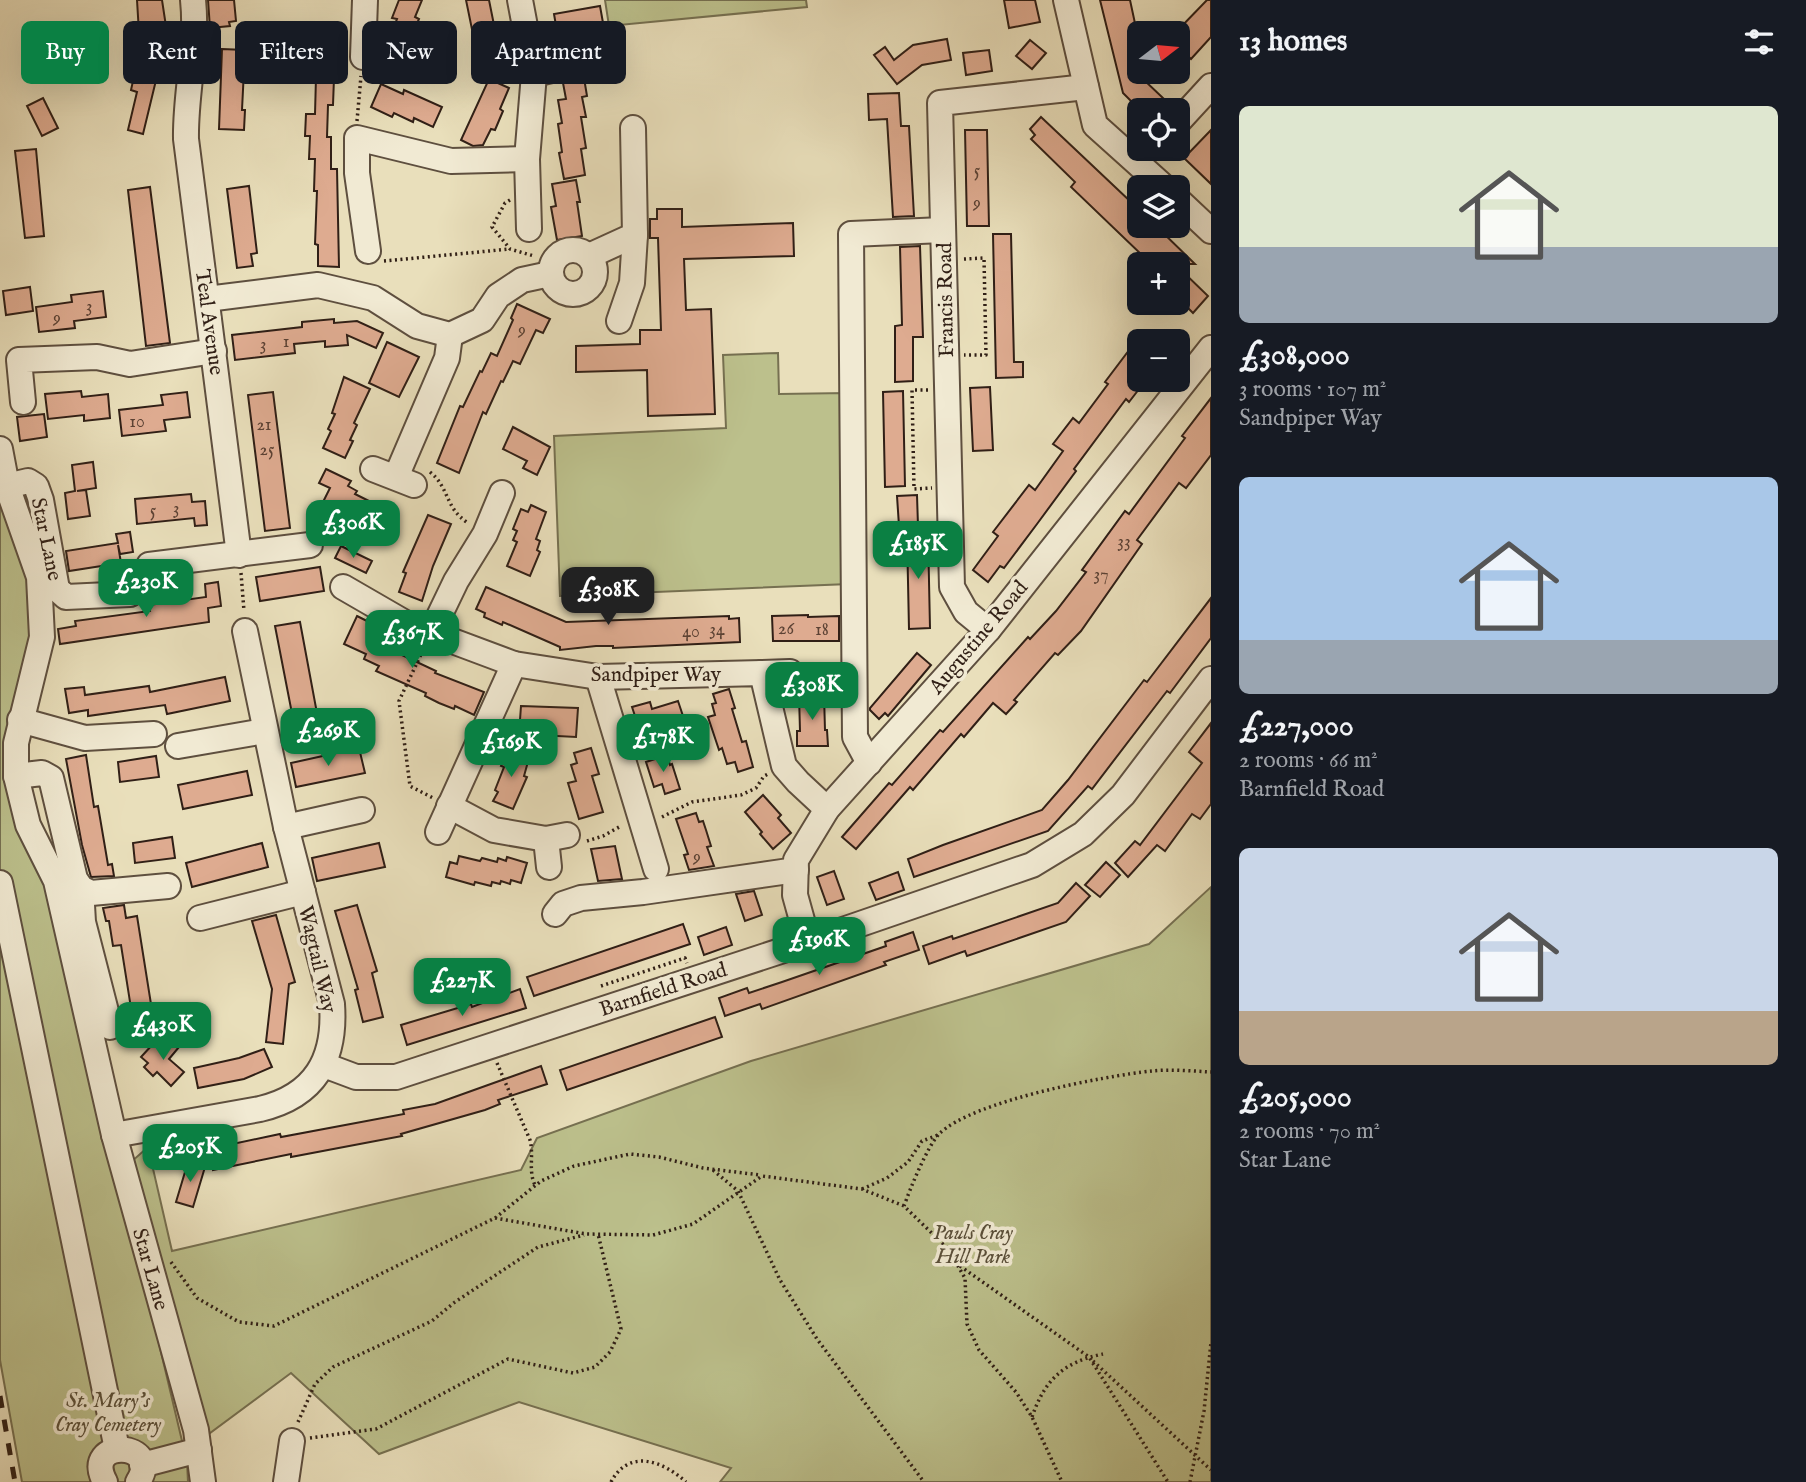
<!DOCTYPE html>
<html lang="en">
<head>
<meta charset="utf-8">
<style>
	:root { --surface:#171b24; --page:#20242c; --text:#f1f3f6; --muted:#9ea1a6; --accent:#0b8043 }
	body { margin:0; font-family:"IM FELL English",serif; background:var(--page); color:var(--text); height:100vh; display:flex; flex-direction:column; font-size:26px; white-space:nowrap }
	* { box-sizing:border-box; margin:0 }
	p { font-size:23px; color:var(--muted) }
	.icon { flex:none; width:38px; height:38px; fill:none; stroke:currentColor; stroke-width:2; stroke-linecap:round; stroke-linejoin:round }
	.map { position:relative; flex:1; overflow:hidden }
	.panel { display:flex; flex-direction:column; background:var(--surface); width:595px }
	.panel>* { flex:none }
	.hud { position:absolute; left:21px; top:21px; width:665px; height:63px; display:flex; gap:14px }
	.needle { width:46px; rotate:74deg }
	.fabs { position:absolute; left:1127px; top:21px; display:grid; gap:14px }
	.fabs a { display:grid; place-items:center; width:63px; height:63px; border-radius:10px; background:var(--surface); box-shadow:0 7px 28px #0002; font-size:35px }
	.price { position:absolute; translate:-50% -60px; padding:0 16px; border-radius:14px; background:var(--accent); color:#fff; font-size:23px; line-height:46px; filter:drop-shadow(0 2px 4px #0008) }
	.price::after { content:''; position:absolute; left:50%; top:42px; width:21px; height:16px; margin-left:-10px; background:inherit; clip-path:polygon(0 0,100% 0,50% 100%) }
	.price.current { background:#222; color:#fff }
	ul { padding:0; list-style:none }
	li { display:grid; align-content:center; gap:14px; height:371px; padding:0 28px }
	li span { display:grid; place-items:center; height:217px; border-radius:10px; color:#555 }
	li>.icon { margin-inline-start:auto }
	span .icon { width:126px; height:126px; fill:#fffc; stroke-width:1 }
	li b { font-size:30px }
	h2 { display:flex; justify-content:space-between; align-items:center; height:84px; padding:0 28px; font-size:30px }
	.pill { padding:0 24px; border-radius:10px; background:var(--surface); box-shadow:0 7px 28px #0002; font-size:24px; line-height:63px }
	.pill.current { background:var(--accent); color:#fff }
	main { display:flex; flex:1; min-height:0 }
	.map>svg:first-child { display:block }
</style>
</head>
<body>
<main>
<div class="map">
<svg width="1211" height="1482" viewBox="0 0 1211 1482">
	<rect width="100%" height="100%" fill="#e9dfbb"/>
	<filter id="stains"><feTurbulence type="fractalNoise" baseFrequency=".00286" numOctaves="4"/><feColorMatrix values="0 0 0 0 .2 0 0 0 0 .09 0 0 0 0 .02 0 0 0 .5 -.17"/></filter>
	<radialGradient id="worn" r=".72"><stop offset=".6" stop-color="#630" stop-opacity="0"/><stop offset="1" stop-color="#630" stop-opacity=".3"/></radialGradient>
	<g fill="#bcc08c" stroke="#767051" stroke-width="2">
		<path d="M605 0H806L807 7 609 26Z"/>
		<path d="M778 353 779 394 847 393 849 584 560 596 554 436 726 428 723 355Z"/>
		<path d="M0 499 27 578 33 643 10 725 50 883 187 1462 188 1482H22L0 1360Z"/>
		<path d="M1211 887V1482H720L731 1468 519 1402 379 1454 291 1373 206 1436 131 1162 148 1147 172 1251 521 1170 537 1138 751 1061 1149 944Z"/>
	</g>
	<g fill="#deab90" stroke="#301f16" stroke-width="2">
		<path d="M137 0H162L167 33 150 35 151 47H164L143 134 128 130 137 92 131 90 137 63 132 62 139 33Z"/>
		<path d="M208 0H234L236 21 229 22 230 26 210 28Z"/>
		<path d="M399 0H422L415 17 419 19 415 28 420 29 416 39 423 42 415 61 395 53 403 33 393 29 397 19 392 18Z"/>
		<path d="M466 0H489L497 40 500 39 505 62 482 66 478 44H475Z"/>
		<path d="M1004 0H1035L1040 22 1009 28Z"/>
		<path d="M1100 0H1130L1139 42V72H1142L1144 80 1163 98 1151 110H1140L1123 93Z"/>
		<path d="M1207 0H1211V37L1191 59 1178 47V30Z"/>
		<path d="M600 6 605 34 559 43 554 14Z"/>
		<path d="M947 39 951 60 922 65 897 84 874 55 885 47 894 60 913 45Z"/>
		<path d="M1030 40 1046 53 1032 69 1016 56Z"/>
		<path d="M222 49 245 50 242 110H245L244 130 219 129Z"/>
		<path d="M989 50 992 71 966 75 963 53Z"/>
		<path d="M305 59 339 61V78H334L333 105H328L327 137H331V169H337L339 267 318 266V245L315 244 317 191H314L315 159H309L310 136H305L306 114H315L316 77H305Z"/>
		<path d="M584 78 587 96 582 97 586 117H581L586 148 581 149 585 175 564 179 559 153 562 152 558 124 562 123 558 100 566 99 563 83Z"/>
		<path d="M489 79 509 88 500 109 503 111 495 130 491 129 483 145 473 146 461 140Z"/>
		<path d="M381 84 403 94 404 90 442 107 433 127 414 118 413 122 394 113 392 117 371 107Z"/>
		<path d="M899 93 901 126H909L914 216 893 217 887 119 869 120 868 94Z"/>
		<path d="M43 98 58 128 42 136 27 106Z"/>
		<path d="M1041 117 1132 203 1139 211V226H1156L1195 264H1137L1144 257 1071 187 1075 182 1031 139 1035 135 1030 129Z"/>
		<path d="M965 130H987L989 226H967Z"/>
		<path d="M1211 130V184L1184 158Z"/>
		<path d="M36 149 44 236 25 238 15 151Z"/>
		<path d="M576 180 580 202H577L582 236 557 240 551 207 556 206 552 184Z"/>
		<path d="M249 186 257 253 251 254 253 266 237 268 227 189Z"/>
		<path d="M150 187 170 343 146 346 128 190Z"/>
		<path d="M657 209H682V227L793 223 794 256 684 259 686 310 711 309 715 414 648 416 647 370 576 372V346L640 344V330H661L658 238H650V219H657Z"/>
		<path d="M993 234H1011L1014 362H1023V377L996 378Z"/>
		<path d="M920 246 923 337H913V381L895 382V326L902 325 900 247Z"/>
		<path d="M1178 267 1208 296 1193 313 1178 298Z"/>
		<path d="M30 287 33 311 6 315 3 291Z"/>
		<path d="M103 291 106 317 74 321 75 328 39 332 36 307 72 302 71 295Z"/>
		<path d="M517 304 550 319 543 333 536 330 520 364 513 361 503 382 501 381 486 414 483 412 459 473 437 463 460 406 463 407 480 371 482 372 491 353 497 356 513 320 511 318Z"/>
		<path d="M334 319V323L357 321 383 333 376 348 347 335 348 345 325 347V341L294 344 295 353 235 360 232 335 302 327V322Z"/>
		<path d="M1139 337V380H1146L1129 402 1126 399 1074 469 1076 471 1037 524 1004 568 1000 566 988 582 973 570 998 536 993 532 1029 485 1035 490 1063 451 1053 444 1073 418 1079 423 1108 384 1105 382Z"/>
		<path d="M387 342 419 357 399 397 369 383Z"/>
		<path d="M344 377 370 389 354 423 357 425 350 440 353 441 345 458 323 448 331 431 328 429 335 414 332 413Z"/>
		<path d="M990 387 993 450 973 451 970 388Z"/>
		<path d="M81 391 82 397 108 394 110 418 84 421V415L48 419 45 394Z"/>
		<path d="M903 391 905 486 885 487 883 392Z"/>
		<path d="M187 392 190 417 164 420 166 431 122 436 119 410 163 405 161 395Z"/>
		<path d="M273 392 290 528 265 531 248 395Z"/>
		<path d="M1211 398V455L1186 488 1179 483 1137 540 1142 544 1081 631 1058 655 1055 653 1014 700 1017 702 1006 714 993 703 964 737 961 734 913 790 910 787 856 849 842 837 889 783 892 785 940 730 943 732 1028 637 1030 639 1056 611 1086 572 1082 570 1125 511 1129 514 1185 438 1182 436Z"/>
		<path d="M44 414 47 437 20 441 17 417Z"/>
		<path d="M513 427 550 447 537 475 523 468 527 461 503 449Z"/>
		<path d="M93 462 96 488 77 491 86 490 90 516 68 519 65 493 75 491 72 465Z"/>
		<path d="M326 469 351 481 348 486 357 491 355 494 393 513 382 536 344 517 346 513 323 502 330 488 319 483Z"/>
		<path d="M191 494 192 502 205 501 207 525 195 526 194 518 137 524 135 499Z"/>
		<path d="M917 495 918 526H899L897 496Z"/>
		<path d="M531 505 546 512 536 539 540 541 537 550 540 552 530 576 507 566 517 542 513 540 517 531 513 529 521 509 528 512Z"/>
		<path d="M428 515 451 524 433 566 422 601 399 592 406 573 403 572Z"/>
		<path d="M130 532 133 552 120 554 118 545 121 563 69 571 66 551 118 543 116 534Z"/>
		<path d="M907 534H928L930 628 909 629Z"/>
		<path d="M341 546 372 561 366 573 335 558Z"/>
		<path d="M320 567 324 591 260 601 256 577Z"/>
		<path d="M218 582 221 606 208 608 209 622 60 644 58 629 76 626 75 621 150 611 149 605 206 597 205 584Z"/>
		<path d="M486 587 566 622 729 616V619L739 618 740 642 613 648V646H596L560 650V647L503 622 502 625 484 617 485 613 476 609Z"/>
		<path d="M1211 598V638L1170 693 1167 691 1092 789 1088 786 1048 831 914 877 908 859 943 845 1042 810 1068 780 1144 680 1147 682Z"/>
		<path d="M808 615V617L839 616V641H773L772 616Z"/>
		<path d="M357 616 371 623 369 628 377 632 374 637 389 643 387 648 436 671 435 673 484 692 474 715 455 706 454 709 439 703 425 696 426 693 376 671 379 666 364 659 366 654 344 644Z"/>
		<path d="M300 622 319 724 295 729 275 626Z"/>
		<path d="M917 653 931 665 888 716 885 713 879 719 870 710V708Z"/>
		<path d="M225 677 230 701 167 714 165 705 88 716V710L69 713 65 689 84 687 85 695 149 686 150 692Z"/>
		<path d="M729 689 735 708 732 709 742 742 746 741 753 767 738 772 735 762 727 764 722 748 719 750 708 717 715 715 712 704 716 703 713 694Z"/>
		<path d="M799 695H824L825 730H827L828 746H797V731H800Z"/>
		<path d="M678 701 686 725 660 733 657 726 640 731 632 707 650 702 652 709Z"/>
		<path d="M521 706 578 708 576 737 519 734Z"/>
		<path d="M1211 723V804L1200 819 1192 814 1165 851 1157 845 1128 877 1115 863 1135 841 1140 845 1202 763 1189 752Z"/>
		<path d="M359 748 365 773 296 787 291 763Z"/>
		<path d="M591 748 599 774 592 776 603 812 579 819 568 783 576 781 571 765 577 763 574 753Z"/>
		<path d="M508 749 529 758 524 776 527 777 513 809 493 801 498 792 495 790 504 767 501 766Z"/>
		<path d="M86 755 94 807 98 806 106 853 108 865 112 864 114 876 91 877 82 845 66 759Z"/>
		<path d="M667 755 670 765 672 764 680 789 665 794 662 784 654 787 646 762Z"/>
		<path d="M156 756 159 777 120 782 118 762Z"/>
		<path d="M247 771 252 795 183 809 178 785Z"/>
		<path d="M763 795 781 815 778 818 791 833 773 849 760 834 762 832 745 812Z"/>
		<path d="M696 813 699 822 703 821 706 830 711 846 707 847 714 866 689 870 684 855 688 854 676 819Z"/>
		<path d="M172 837 175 858 135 863 133 843Z"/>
		<path d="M262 843 268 867 192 887 186 863Z"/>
		<path d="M379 843 385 867 317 881 312 858Z"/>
		<path d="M615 846 622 879 598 881 591 849Z"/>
		<path d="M459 856 480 861 482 858 497 862 498 858 506 861 507 857 527 863 521 883 511 880 510 884 501 881 500 884 492 882 491 886 475 882 474 885 446 877 450 862 457 864Z"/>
		<path d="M1106 862 1120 875 1100 897 1085 885Z"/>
		<path d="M834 871 844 899 827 905 817 877Z"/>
		<path d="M898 872 904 890 876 900 869 883Z"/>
		<path d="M1076 883 1090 896 1066 922 967 956 965 951 929 964 923 946 952 936 953 939 1058 903Z"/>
		<path d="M754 891 762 915 745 921 736 894Z"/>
		<path d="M124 905 126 918 137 916 154 1023 134 1027 121 945 113 946 109 921H106L103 908Z"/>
		<path d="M357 905 377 971 372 973 383 1017 363 1022 355 990 358 989 335 911Z"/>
		<path d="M276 915 295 982 289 984 283 1044 266 1042 272 989 252 921Z"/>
		<path d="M683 924 690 944 534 996 527 977Z"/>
		<path d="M726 927 732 945 704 955 698 937Z"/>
		<path d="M913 932 919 950 884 962 886 965 762 1009 760 1004 725 1016 719 998 747 988 749 993 782 982 886 946 885 942Z"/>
		<path d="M520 989 526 1008 407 1045 401 1025 471 1004 472 1007Z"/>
		<path d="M715 1017 722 1037 567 1090 560 1070Z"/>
		<path d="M171 1039 179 1047 169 1059 184 1072 171 1086 157 1072 153 1076 144 1067 148 1063 141 1057 153 1044 160 1050Z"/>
		<path d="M264 1049 272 1067 244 1079 198 1088 194 1068 239 1058Z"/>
		<path d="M541 1066 547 1084 498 1100 500 1104 485 1110 401 1134 402 1136 291 1157V1154L213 1170 209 1149 280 1134 281 1137 404 1114 403 1110 435 1104Z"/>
		<path d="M188 1162 205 1167 193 1207 176 1202Z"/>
	</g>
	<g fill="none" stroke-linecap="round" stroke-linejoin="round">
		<g stroke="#5e4f3f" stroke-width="28">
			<g id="minor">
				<path d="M193 0C198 47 185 92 186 139L239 555"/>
				<path d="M520 0 534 74 527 159 529 229"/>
				<path d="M1066 0 1095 125 1164 187"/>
				<path d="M363 57 365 0"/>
				<path d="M534 74 595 60"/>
				<path d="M1178 122 1211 86"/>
				<path d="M1178 200 1211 231"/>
				<circle cx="573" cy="272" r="22"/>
				<path d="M368 251 357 173V138L451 161 527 159"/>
				<path d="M589 256 635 235 633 128"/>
				<path d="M207 299 318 285 373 298 417 326 450 335 482 320 498 296 522 280 550 274"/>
				<path d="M619 321 632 283 635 235"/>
				<path d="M23 402 19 360 97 357 130 364 214 351"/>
				<path d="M0 449 7 486 39 577 42 637 16 743V776L28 825 56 881 114 1135 196 1430 203 1482"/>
				<path d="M373 469 414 485"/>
				<path d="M396 477 447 358 450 335"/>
				<path d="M7 486 28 481 36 486 41 500 57 589 66 597 130 594"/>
				<path d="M149 565 310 545"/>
				<path d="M343 587 407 624 514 664 598 677 762 673 784 766 798 782 827 809"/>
				<path d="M988 630 966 612 952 587 940 103 1086 87"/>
				<path d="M431 633 456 581 485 534 502 493"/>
				<path d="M762 673 790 672"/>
				<path d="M598 677 656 869"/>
				<path d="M20 720 85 738 154 734"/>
				<path d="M178 746 265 731"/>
				<path d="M869 763 855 737 851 234 943 230"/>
				<path d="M16 776 42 773 51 778 75 879 81 888 91 893 168 886"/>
				<path d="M449 806 494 830 546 839 567 835"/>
				<path d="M286 827 362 810"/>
				<path d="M438 832 514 664"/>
				<path d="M546 839 549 867"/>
				<path d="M0 883 117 1449"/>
				<path d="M81 888 83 922 110 1027"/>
				<path d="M555 914 563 904 581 898 643 892 796 870"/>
				<path d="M200 918 303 892"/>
				<path d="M808 942 795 895 796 860 827 809 988 630 1211 348"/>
				<path d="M324 1065 356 1077H396L808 942 1032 865 1083 834 1123 795 1211 679"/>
				<path d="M114 1135 260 1109C315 1096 336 1059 332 1004L286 827 245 631"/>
				<path d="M142 1465 199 1450"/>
				<path d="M105 1482C81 1437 164 1441 138 1482"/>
				<path d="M286 1482 292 1441"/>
			</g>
		</g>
		<g stroke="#301f16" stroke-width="3.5" stroke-dasharray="2 3.5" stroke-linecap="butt">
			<path d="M357 121 361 76"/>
			<path d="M510 200 505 203 492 227 510 249 534 256"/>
			<path d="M964 259 984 258 986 355H964"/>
			<path d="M384 261 510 249"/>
			<path d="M928 390H912L914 489 932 488"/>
			<path d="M430 472C450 488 444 507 468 523"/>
			<path d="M241 573 244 611"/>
			<path d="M423 650 399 701 410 786 433 798"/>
			<path d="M662 817 692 802 741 795 756 788 764 776 768 774"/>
			<path d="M587 841 603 836 621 826"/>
			<path d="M601 986 685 958 687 963"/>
			<path d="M497 1063 530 1140C534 1155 528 1171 535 1185"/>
			<path d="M713 1170 738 1191 780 1280 817 1339 924 1482"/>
			<path d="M862 1189 887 1178 908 1162 922 1141 938 1135"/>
			<path d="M904 1206C910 1189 927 1147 939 1134 972 1101 1104 1076 1152 1071 1171 1069 1192 1071 1211 1072"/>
			<path d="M495 1218 541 1181 574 1166 630 1154 659 1157 703 1168 760 1175"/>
			<path d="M171 1262 197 1298 239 1322 274 1326 495 1218 586 1234 653 1235 693 1224 762 1176 862 1189 904 1206 948 1249 965 1278 967 1324 979 1350 1016 1392 1032 1417 1062 1482"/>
			<path d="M960 1266 1089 1357 1168 1482"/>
			<path d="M1093 1361 1211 1470"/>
			<path d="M1032 1417C1045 1379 1064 1362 1103 1354"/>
			<path d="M298 1422 315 1384 333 1367 432 1321 455 1302 538 1247 584 1235"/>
			<path d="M310 1438 376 1429 508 1359 573 1373 595 1367 610 1352 621 1329 598 1234"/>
			<path d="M611 1482C629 1448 663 1461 686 1482"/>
			<path d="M1190 1482 1204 1411 1211 1342"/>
		</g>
		<use href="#minor" stroke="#f1ead3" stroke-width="24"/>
		<path stroke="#301f16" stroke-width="5" stroke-dasharray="12 12" stroke-linecap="butt" d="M0 1396 15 1482"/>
	</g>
	<g text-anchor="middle" stroke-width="7" stroke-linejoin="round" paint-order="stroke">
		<g font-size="18" fill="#5c4234">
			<text x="977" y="176">5</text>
			<text x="977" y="208">9</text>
			<text x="89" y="312">3</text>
			<text x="57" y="323">9</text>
			<text x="522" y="335">9</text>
			<text x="286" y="347">1</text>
			<text x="263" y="350">3</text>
			<text x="137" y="427">10</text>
			<text x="264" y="430">21</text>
			<text x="267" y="455">25</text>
			<text x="176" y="514">3</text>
			<text x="153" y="516">5</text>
			<text x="1124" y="547">33</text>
			<text x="1101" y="580">37</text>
			<text x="786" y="634">26</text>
			<text x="717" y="635">34</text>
			<text x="822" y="635">18</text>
			<text x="691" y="637">40</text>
			<text x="697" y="862">9</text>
		</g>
		<g font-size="21" fill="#301f16" stroke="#f1ead3">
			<text transform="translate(945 300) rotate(-91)" y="7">Francis Road</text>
			<text transform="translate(210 322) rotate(82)" y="7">Teal Avenue</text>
			<text transform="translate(47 539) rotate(78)" y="7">Star Lane</text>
			<text transform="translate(978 637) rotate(-50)" y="7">Augustine Road</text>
			<text x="656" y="681">Sandpiper Way</text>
			<text transform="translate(318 959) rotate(77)" y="7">Wagtail Way</text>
			<text transform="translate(663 989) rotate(-18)" y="7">Barnfield Road</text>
			<text transform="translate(151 1269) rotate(74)" y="7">Star Lane</text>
		</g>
		<g font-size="21" font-style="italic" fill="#5a4f39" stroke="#f1ead3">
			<text x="973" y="1239">Pauls Cray<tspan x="973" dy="24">Hill Park</tspan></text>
			<text x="108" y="1407">St. Mary's<tspan x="108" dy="24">Cray Cemetery</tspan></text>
		</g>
	</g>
	<rect width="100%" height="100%" filter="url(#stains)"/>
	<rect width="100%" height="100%" fill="url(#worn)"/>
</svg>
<div class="fabs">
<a><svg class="needle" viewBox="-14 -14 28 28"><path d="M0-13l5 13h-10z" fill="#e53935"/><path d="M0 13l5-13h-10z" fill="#9ea1a6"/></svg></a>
<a><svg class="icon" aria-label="locate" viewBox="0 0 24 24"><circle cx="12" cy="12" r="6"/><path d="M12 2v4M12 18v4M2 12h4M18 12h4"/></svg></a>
<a><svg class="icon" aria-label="layers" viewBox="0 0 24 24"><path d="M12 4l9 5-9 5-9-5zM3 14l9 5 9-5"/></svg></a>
<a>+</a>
<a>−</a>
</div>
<b class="price" style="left:353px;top:560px">£306K</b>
<b class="price" style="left:918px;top:581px">£185K</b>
<b class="price" style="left:146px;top:619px">£230K</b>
<b class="price current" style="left:608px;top:627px">£308K</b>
<b class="price" style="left:412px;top:670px">£367K</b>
<b class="price" style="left:812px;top:722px">£308K</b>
<b class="price" style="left:328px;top:768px">£269K</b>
<b class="price" style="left:663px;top:774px">£178K</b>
<b class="price" style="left:511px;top:779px">£169K</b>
<b class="price" style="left:819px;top:977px">£196K</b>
<b class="price" style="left:462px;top:1018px">£227K</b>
<b class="price" style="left:163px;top:1062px">£430K</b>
<b class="price" style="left:190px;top:1184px">£205K</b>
<div class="hud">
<a class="pill current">Buy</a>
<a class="pill">Rent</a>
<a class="pill">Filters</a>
<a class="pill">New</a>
<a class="pill">Apartment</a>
</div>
</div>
<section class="panel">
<h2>13 homes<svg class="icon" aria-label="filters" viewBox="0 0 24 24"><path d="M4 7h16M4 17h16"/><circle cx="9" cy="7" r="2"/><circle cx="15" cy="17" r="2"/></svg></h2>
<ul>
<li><span style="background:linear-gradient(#dfe7d0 65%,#9aa5b1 0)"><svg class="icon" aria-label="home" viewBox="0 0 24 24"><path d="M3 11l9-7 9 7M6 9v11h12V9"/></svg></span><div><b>£308,000</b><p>3 rooms · 107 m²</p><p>Sandpiper Way</p></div></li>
<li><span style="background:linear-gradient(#a9c7e8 75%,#9aa5b1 0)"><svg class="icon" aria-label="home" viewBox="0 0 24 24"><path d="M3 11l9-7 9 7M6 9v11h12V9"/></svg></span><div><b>£227,000</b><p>2 rooms · 66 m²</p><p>Barnfield Road</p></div></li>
<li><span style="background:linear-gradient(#c9d6e8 75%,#b9a48a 0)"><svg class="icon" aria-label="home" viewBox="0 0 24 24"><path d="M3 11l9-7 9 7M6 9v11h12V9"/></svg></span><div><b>£205,000</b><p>2 rooms · 70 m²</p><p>Star Lane</p></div></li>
</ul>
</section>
</main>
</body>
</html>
